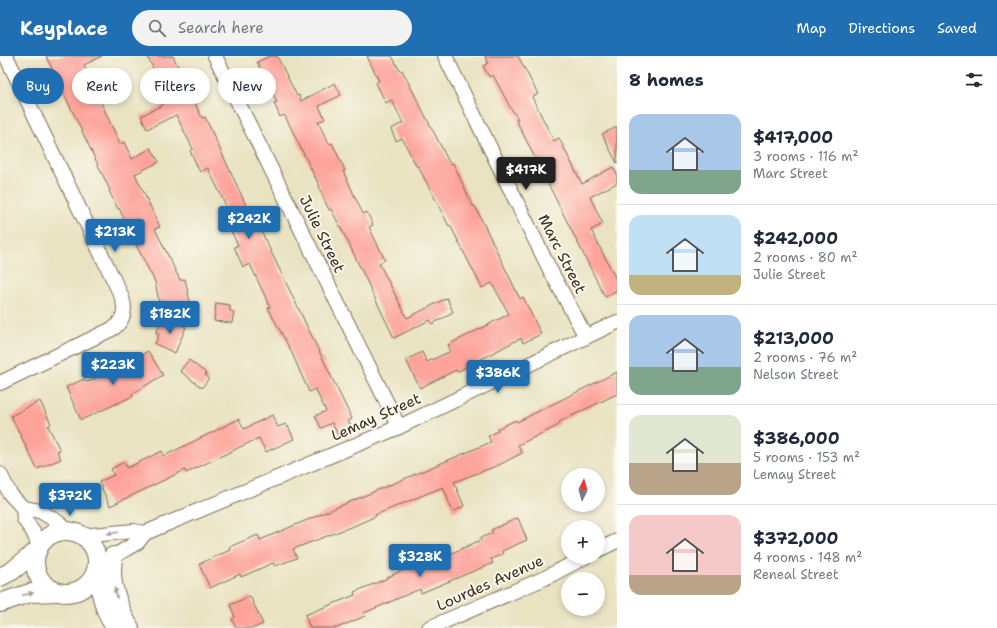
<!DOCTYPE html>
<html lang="en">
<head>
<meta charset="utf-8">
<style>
	:root { --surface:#fff; --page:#f2f2f3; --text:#1f2937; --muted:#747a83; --line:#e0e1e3; --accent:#1f6fb2 }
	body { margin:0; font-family:"Shantell Sans",sans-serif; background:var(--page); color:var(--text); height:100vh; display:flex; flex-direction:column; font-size:15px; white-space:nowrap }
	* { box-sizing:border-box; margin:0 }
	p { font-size:13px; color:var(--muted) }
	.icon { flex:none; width:22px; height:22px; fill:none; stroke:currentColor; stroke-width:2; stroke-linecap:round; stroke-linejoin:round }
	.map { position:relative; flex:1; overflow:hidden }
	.side { display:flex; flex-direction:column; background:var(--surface); width:380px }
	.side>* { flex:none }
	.hud { position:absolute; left:12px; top:12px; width:380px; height:36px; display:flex; gap:8px }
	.needle { width:26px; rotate:5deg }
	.tools { position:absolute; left:561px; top:412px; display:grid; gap:8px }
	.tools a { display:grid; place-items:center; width:44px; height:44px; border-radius:50%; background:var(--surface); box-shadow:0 2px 6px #0003; font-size:20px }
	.price { position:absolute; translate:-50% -34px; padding:0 9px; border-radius:4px; background:var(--accent); color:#fff; font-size:13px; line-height:26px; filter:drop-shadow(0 1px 2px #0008) }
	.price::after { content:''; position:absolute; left:50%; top:24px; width:12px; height:9px; margin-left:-6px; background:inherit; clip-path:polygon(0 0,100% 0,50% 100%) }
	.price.active { background:#222; color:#fff }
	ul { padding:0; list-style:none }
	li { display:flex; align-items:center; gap:12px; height:100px; padding:0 12px }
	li+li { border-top:1px solid var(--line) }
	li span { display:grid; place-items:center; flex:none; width:112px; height:80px; border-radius:12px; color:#555 }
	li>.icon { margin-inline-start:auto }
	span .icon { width:48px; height:48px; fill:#fffc; stroke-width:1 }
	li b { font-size:17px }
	h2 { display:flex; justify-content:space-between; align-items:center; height:48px; padding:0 12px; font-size:17px }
	.chip { padding:0 14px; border-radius:18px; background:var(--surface); box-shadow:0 2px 6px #0003; font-size:14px; line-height:36px }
	.chip.active { background:var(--accent); color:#fff }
	header { display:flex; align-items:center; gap:24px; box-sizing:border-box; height:56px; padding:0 20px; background:var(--accent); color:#fff }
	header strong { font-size:19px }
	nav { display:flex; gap:22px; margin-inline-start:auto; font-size:14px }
	.search { width:280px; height:36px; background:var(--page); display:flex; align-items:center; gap:10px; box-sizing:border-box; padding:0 14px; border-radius:22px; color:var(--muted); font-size:15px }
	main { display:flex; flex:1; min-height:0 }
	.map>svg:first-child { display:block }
</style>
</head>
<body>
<header>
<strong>Keyplace</strong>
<div class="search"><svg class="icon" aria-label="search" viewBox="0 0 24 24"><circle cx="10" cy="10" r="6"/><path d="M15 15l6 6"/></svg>Search here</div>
<nav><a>Map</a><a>Directions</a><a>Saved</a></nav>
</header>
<main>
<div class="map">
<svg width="617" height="572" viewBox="0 0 617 572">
	<rect width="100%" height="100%" fill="#fbf7ec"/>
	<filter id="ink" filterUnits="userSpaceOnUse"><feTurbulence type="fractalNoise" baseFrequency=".025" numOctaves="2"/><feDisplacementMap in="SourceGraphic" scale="8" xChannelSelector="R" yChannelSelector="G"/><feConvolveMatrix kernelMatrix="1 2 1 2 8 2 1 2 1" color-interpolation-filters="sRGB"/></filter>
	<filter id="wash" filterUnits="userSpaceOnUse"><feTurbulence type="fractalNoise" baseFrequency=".012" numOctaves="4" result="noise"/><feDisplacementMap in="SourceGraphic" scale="16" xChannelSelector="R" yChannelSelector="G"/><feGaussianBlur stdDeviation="0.9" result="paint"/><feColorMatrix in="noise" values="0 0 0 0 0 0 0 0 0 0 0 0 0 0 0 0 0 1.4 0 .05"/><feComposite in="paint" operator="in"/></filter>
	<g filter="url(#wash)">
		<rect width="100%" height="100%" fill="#e9e3c2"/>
		<g id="blocks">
			<g fill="#fda39a">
				<path d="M46 0H102L84 9 120 88 124 86 132 103 151 92 159 106 135 118 160 171 155 173 180 224 185 223 191 250 161 256 155 226 131 179 119 152 118 153 109 135 110 134Z"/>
				<path d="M147 0H173L202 62 205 61 246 149 262 177 317 291 352 363 348 365 353 374 339 381 332 367 321 372 315 360 326 355 315 333 309 336 291 295 268 252 270 251 250 208 243 211 234 191 238 189 221 155 227 152 208 112 200 116 190 95 193 93 176 59 147 73 141 60 163 49 156 33 162 30Z"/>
				<path d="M270 0H277L297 40 299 39 301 45 335 27 341 39 319 50 325 63 318 66 329 88 332 87 344 112 345 115H343L363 158 367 156 373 169 369 171 385 204 379 207 407 262 447 242 453 256 449 258V259L432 268 430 264 394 282 349 188 331 153 329 154 319 132 320 131 285 60 284 59 280 61 274 47 277 46 257 6Z"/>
				<path d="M367 0H392L400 15 402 14 450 108 453 107 473 150H475L520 243 523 241 541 278 523 287 521 282 457 316 456 314 420 332 406 304 422 296 427 306 451 295 448 289 509 258 492 227 482 232 450 169 449 170 418 110 417 111 402 82 396 85 391 73 403 67 392 44 386 47 376 27 379 25Z"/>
				<path d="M485 0H518L538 38 532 41 554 85 559 82 582 128 613 111 617 118V127L590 141 603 168 591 174 617 225V234L605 241 516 64 518 63 510 51 493 19 489 21 483 10 488 7Z"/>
				<path d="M617 71V107L602 78Z"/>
				<path d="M216 247 230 249V255L234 256 232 267 214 265Z"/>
				<path d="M163 261 186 271 175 297 155 288 159 278 156 277Z"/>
				<path d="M148 295 163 319 132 338 133 340 81 364 66 331 84 323 86 326H88L124 309Z"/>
				<path d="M189 304 206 317 205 319 209 322 202 332 180 315Z"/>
				<path d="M617 316V338L559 366 560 368 553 372 518 389 522 397 499 409 454 426 464 450 453 456 443 431 375 459 376 460 356 469 293 493 297 502 275 510 273 507 241 521 240 518 210 532 199 508 230 494 229 491 258 479 260 484 491 386 488 380 498 375 497 373 516 364 517 366Z"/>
				<path d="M40 345 51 368 48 370 60 394 57 395 61 403 37 413 11 360Z"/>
				<path d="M272 359 278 371 286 368 287 371 288 370 294 383 266 396 259 382 186 417 185 414 110 450 99 426 114 419 111 413 124 406 127 412 162 395 164 400 239 363 244 373Z"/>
				<path d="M518 462 527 484 502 495 503 498 491 503 493 507 421 537 420 533 364 557 365 560 337 572H310L305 559 355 539 354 536 386 523V522L412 510 414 514 481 484 480 482 493 477 491 474Z"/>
				<path d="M250 540 263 568 254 572H236L232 563 235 561 230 549Z"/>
			</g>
		</g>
	</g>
	<g filter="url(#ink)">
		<use href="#blocks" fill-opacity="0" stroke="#786b57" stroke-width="1"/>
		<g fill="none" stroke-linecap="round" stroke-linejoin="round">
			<g stroke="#786b57" stroke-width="16">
				<g id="minor">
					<path d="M215 0 399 371"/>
					<path d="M445 0 548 210 586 281"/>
					<path d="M0 327 114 272C127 261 126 249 119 235L6 0"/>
					<path d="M0 418 10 438 23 452 24 463 33 476 40 491"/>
					<path d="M23 452 40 455 58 466 69 476"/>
					<path d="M81 480 134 475 145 477"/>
					<path d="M598 494 617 485"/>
					<path d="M97 510 138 486 145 477 399 371 617 266"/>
					<path d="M429 572 545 522 585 501"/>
				</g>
			</g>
			<g stroke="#786b57" stroke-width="20">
				<g id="tertiary">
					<circle cx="66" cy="506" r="31"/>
					<path d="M113 500C113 505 112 511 112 516 112 533 121 557 130 572"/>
					<path d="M96 516C101 534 103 557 116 572"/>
					<path d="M0 521 12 515 38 494"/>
					<path d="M0 547 30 537 57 536"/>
				</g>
			</g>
			<use href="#minor" stroke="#fff" stroke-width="14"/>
			<use href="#tertiary" stroke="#fff" stroke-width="18"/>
		</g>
		<defs><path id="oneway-solid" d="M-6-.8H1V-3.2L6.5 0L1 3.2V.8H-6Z"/></defs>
		<g fill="#a79f9a">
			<use href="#oneway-solid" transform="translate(113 477) rotate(173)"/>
			<use href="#oneway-solid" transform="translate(116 537) rotate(-105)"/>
			<use href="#oneway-solid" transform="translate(28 538) rotate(-13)"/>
		</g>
	</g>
	<g text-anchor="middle" stroke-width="4" stroke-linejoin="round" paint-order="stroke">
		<g font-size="15" fill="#3b2a1e" stroke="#fbf7ec">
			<text transform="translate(322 178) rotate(64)" y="5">Julie Street</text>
			<text transform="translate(562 198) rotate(63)" y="5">Marc Street</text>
			<text transform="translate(376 361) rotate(-24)" y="5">Lemay Street</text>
			<text transform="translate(490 527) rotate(-24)" y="5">Lourdes Avenue</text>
		</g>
	</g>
</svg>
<div class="tools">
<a><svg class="needle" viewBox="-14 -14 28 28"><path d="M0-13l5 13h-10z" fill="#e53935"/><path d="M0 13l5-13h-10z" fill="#747a83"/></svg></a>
<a>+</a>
<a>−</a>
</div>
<b class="price active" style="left:526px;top:135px">$417K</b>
<b class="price" style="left:249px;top:184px">$242K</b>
<b class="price" style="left:115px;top:197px">$213K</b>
<b class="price" style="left:170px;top:279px">$182K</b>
<b class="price" style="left:113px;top:330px">$223K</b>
<b class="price" style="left:498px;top:338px">$386K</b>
<b class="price" style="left:70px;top:461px">$372K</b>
<b class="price" style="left:420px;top:522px">$328K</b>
<div class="hud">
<a class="chip active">Buy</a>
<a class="chip">Rent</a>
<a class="chip">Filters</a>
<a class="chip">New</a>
</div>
</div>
<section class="side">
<h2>8 homes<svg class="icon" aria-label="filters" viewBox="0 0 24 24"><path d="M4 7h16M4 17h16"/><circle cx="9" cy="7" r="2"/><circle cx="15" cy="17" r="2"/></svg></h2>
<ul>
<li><span style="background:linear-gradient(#a9c7e8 70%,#7fa58c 0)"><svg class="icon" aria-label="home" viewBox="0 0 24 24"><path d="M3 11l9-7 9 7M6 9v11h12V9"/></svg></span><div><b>$417,000</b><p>3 rooms · 116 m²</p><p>Marc Street</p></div></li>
<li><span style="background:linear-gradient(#bfe0f5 75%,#c2b280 0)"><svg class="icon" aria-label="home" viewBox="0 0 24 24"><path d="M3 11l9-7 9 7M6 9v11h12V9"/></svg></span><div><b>$242,000</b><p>2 rooms · 80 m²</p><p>Julie Street</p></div></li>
<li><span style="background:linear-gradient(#a9c7e8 65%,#7fa58c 0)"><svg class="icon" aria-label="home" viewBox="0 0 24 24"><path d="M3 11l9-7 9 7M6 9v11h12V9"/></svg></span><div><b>$213,000</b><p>2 rooms · 76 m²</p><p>Nelson Street</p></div></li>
<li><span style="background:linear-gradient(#dfe7d0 60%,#b9a48a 0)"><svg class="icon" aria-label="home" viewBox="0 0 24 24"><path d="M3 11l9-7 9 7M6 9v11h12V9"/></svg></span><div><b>$386,000</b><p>5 rooms · 153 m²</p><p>Lemay Street</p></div></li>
<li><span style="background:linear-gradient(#f6c9c9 75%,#b9a48a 0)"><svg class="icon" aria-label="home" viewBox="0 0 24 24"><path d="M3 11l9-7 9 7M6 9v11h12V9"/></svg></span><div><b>$372,000</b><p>4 rooms · 148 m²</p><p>Reneal Street</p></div></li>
</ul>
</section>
</main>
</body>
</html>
